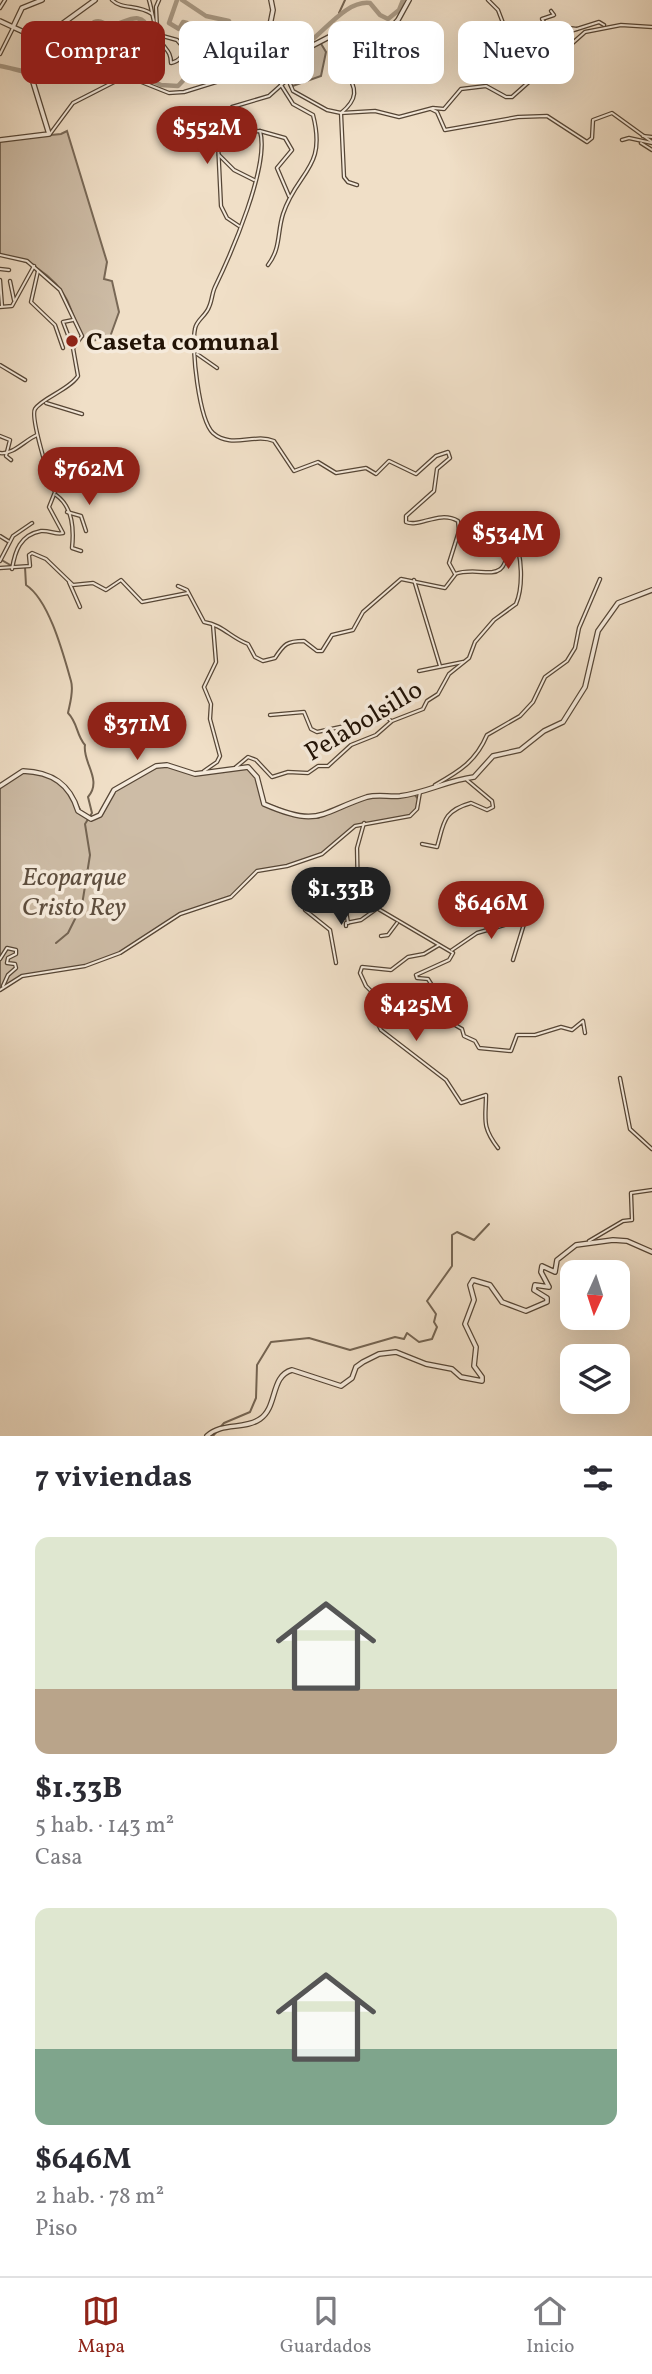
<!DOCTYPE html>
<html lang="es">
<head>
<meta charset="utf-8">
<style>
	:root { --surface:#fff; --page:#f2f2f3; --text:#2b2b33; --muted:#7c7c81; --line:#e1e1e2; --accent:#8f2418 }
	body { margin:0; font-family:Vollkorn,serif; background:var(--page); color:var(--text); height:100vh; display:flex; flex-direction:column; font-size:26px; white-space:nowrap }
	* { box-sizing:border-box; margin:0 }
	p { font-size:23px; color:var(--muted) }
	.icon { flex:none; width:38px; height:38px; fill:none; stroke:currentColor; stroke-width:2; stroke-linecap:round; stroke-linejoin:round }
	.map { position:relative; height:1436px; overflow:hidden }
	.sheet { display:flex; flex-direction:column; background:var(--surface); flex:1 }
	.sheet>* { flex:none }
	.hud { position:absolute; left:21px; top:21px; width:611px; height:63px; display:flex; gap:14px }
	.needle { width:46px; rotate:183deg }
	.tools { position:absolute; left:560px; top:1260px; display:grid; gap:14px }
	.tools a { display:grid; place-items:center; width:70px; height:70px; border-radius:14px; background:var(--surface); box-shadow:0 7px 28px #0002; font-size:35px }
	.price { position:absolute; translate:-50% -60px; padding:0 16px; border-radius:24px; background:var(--accent); color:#fff; font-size:23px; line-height:46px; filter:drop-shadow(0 2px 4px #0008) }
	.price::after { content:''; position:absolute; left:50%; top:42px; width:21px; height:16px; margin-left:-10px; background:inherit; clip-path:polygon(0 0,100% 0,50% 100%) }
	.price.current { background:#222; color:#fff }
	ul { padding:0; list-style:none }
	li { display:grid; align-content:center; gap:14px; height:371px; padding:0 35px }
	li span { display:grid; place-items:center; height:217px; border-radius:14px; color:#555 }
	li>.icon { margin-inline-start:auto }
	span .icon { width:126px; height:126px; fill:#fffc; stroke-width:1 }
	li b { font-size:30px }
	h2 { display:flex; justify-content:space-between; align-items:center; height:84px; padding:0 35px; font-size:30px }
	.chip { padding:0 24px; border-radius:14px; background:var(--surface); box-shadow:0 7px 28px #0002; font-size:24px; line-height:63px }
	.chip.current { background:var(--accent); color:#fff }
	.tab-bar { display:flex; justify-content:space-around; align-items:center; height:98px; border-top:2px solid var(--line); background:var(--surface); font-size:19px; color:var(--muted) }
	.tab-bar a { display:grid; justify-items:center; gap:4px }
	.tab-bar .current { color:var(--accent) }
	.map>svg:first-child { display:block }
</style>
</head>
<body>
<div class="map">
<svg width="652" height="1436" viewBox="0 0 652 1436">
	<rect width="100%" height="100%" fill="#f0dfc7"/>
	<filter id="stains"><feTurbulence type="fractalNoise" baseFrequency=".00286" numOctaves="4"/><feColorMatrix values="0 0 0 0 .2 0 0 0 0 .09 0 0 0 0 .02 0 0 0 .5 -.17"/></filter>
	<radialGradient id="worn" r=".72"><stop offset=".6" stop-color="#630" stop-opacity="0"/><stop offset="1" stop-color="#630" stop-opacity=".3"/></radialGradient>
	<g fill="#cdbca6" stroke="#786856" stroke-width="2">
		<path d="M320 42 326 52 321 76 290 87 281 62Z"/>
		<path d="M67 131 107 262 104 279 112 281 119 312 110 337 92 341 82 336C76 324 72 311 67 300 55 276 26 257 0 255V140L61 134Z"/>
		<path d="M161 765 195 774 251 768 257 777 262 802 297 815 318 818 365 798 414 794 418 799 417 809 410 816 355 826 322 854 287 866 257 871 231 897 180 914 120 953 85 966 22 976 0 990V786C6 782 12 775 19 773 33 768 62 779 70 791 78 802 77 810 88 819L100 815 114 790Z"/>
	</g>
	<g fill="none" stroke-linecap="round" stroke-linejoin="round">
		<g stroke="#746452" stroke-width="2">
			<path d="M339 13 345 0"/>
			<path d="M0 559 12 566"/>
			<path d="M25 567 26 585C49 600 63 653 71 681 74 691 70 703 68 713 78 723 76 735 85 745 82 762 103 780 88 797L92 813 85 824 90 855 82 905 68 933 56 943"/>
			<path d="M213 1436 224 1423 250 1412 256 1398 257 1365 271 1342 309 1338 350 1350 395 1337 404 1339 407 1333 419 1342 432 1339 437 1327 434 1322 436 1314 427 1301 452 1266V1235L457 1232 474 1240 489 1224"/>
		</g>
		<g stroke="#aa9a85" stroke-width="4.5">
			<path d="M182 0 206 16 229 21 233 32 230 58 234 63 300 43H308C326 30 347 0 370 3L380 15 388 19 399 10 403 0"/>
			<path d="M0 66C18 69 34 77 52 71 60 68 62 61 70 59 83 56 89 61 99 49L94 22C102 19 102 24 110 25 124 25 141 7 149 30L140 75 161 85 178 86C197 67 203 46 187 23L183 22 179 29 169 23 177 0"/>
		</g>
		<g stroke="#564636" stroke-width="4.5">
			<g id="minor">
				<path d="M112 0C122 10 138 4 152 14"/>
				<path d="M149 0C153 13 154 30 161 42 166 50 171 52 171 63 180 61 184 56 183 47L177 40 159 35"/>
				<path d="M488 0 498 10 503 23"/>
				<path d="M0 8 5 0"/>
				<path d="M551 11 554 15 542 19 546 25 577 29"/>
				<path d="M157 29 156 7 159 0"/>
				<path d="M57 30 73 55 90 49 68 21"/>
				<path d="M0 54 13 28"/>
				<path d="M461 65 500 53 528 39 558 35 599 22 604 25"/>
				<path d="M344 72C359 88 357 100 341 113L344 177 348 182 357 185"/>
				<path d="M431 109 437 112 445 130 518 117 547 116 587 142 592 138 593 120 612 113 652 142"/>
				<path d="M217 133 260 131 285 138 292 150 277 168 289 196"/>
				<path d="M50 134 73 103 116 81 134 79 169 93 184 92 281 62 293 91 327 110 341 113 375 111 399 117 433 108 444 109 461 89 486 86 506 97H512L585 32 621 25 652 27"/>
				<path d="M643 136 652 137"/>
				<path d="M622 140 629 138 652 143"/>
				<path d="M641 143 652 150"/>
				<path d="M219 155 234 170 254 180"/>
				<path d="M239 226 227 218 221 206 217 122 232 107 269 96 288 79"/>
				<path d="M0 255 27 261 60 290 82 336 74 347"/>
				<path d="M268 265C281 248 277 233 283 214 297 171 327 169 313 115L293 104 281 85"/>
				<path d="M0 269 9 270"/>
				<path d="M38 271 31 302 55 325 63 348"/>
				<path d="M0 280 2 306"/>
				<path d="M10 281 14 300"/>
				<path d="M0 307 12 306 34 266"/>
				<path d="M197 354 217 368"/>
				<path d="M0 365 25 380"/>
				<path d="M46 403 82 414"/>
				<path d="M0 436 10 440 6 456 11 460"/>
				<path d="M0 453C13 455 25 440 37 435"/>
				<path d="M56 495C73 507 74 530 72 548L81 551"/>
				<path d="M67 512 81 516 86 531"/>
				<path d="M0 536 8 541"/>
				<path d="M0 561 13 536 32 523"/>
				<path d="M0 568 30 566 29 555 32 553 46 559 73 585 93 583 106 590 121 580 142 602 188 593"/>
				<path d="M12 569C15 551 20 535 41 531 49 530 56 535 63 533L49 507 55 492C50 482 30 417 35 409 42 398 69 390 78 376L73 348 63 322 73 320"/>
				<path d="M414 580 440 666"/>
				<path d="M69 582 80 607"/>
				<path d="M178 586 187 590 204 622C223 625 231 638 248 644L255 657 263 661 275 658C284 644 287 641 304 641L317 651H322L332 635 353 630 363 612 401 579 445 588 455 575"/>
				<path d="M419 671 463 662"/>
				<path d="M270 715 304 712 311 729 317 732 387 717 391 721"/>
				<path d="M236 767 248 757 256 760 272 777 288 772 308 773 318 766H328L351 745 376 735 392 721 423 709 427 701 438 694 449 674 469 658 475 642 494 620 516 604C523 588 523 554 513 538L508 542C507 590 483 564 455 574L449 563 459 531 458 521C439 510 419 528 406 522V516L434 491 437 469 450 458 448 452 436 456 416 474 389 461 376 474 366 468 336 473 318 462 294 471 274 441C254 433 231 449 213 433 199 420 191 347 195 329 196 320 206 316 209 307 212 301 212 293 215 287 231 254 270 165 260 131"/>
				<path d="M204 771 217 762 220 756 210 719 211 704 204 687 216 662 213 625"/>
				<path d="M435 785C460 771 476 761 487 735L520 716 533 702 545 677 567 661 575 648 579 628 600 579"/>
				<path d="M364 823 357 848 358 897 453 953 449 960 416 975 417 978 428 979 435 990 421 991 430 1000 432 1008 446 1004 454 1007V1012L444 1014 443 1018 462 1029 464 1036 475 1041 479 1048 511 1051 517 1035H535L561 1027 572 1030 583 1021 585 1033"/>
				<path d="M422 844 437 847C444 824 442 811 471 803L487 810 493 807 492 801 467 780"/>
				<path d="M346 926V923L361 920 375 910"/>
				<path d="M381 936 388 935 397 923"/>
				<path d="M439 945 424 954 408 957 391 970 362 967 360 973 366 986 374 994 372 1012 381 1030 446 1080 461 1103 486 1095C486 1119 481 1126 498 1148"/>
				<path d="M452 950 477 933 522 920 524 924 513 960"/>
				<path d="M0 959 7 948 16 950V954L8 958 7 963 15 964 16 968 8 975 3 986"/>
				<path d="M336 963 330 930 305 910 310 890 326 896 334 904H345L348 923"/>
				<path d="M0 990 22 976 85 966 120 953 180 914 231 897 257 871 287 866 322 854 355 826 410 816 417 809 420 792"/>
				<path d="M620 1078 630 1129 652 1149"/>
				<path d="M589 1241 623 1221 632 1220 631 1193 652 1190"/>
			</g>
		</g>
		<g stroke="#564636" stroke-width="6">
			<g id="tertiary">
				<path d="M271 0 273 10 269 30 281 62 329 37 384 35 398 20 409 0"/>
				<path d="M0 21 28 34 44 37 95 0"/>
				<path d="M13 27 22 8 42 0"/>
				<path d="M0 140 49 134 29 69 28 34"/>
				<path d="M0 786 23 771C52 772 70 784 78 811L91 819 100 815 114 790 156 766 167 765 195 774 248 767 257 777 264 804C319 828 319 813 367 797 378 794 389 797 400 796 426 793 448 780 474 777L493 756 520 750 544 731 563 722 585 687 598 631 618 603 652 590"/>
				<path d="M207 1436C222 1422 244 1430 260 1419 278 1407 270 1376 292 1370L341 1386 352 1378 356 1367 363 1362 379 1354 396 1352 426 1364 452 1369 461 1377 482 1381V1377L474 1366 476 1347 465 1324 474 1300 470 1285 473 1280 490 1285 502 1302 526 1311 547 1302V1298L534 1290 535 1285 549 1287 541 1272 542 1266 555 1272 557 1260 576 1245 613 1240 627 1241 652 1252"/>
			</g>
		</g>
		<use href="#minor" stroke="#f5eadb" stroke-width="2"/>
		<use href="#tertiary" stroke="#f5eadb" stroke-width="3.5"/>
	</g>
	<circle fill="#8f2418" stroke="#f5eadb" stroke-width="2.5" cx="72" cy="341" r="7"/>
	<g text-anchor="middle" stroke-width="7" stroke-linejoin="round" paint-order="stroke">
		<g font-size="26" font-weight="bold" fill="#221306" stroke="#f5eadb" text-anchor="start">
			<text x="86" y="350">Caseta comunal</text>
		</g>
		<g font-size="26" fill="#221306" stroke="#f5eadb">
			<text transform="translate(363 720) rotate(-31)" y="9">Pelabolsillo</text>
		</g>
		<g font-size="26" font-style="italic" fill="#5e4e3e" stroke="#f5eadb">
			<text x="74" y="885">Ecoparque<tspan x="74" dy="30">Cristo Rey</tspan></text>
		</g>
	</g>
	<rect width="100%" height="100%" filter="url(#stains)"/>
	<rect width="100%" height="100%" fill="url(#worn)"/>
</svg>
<div class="tools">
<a><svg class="needle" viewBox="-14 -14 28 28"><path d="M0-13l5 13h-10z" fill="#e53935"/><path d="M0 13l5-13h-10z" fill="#7c7c81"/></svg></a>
<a><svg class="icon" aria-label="layers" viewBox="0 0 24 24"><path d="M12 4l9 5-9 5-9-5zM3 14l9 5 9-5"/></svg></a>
</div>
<b class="price" style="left:207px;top:166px">$552M</b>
<b class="price" style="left:89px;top:507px">$762M</b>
<b class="price" style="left:508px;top:571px">$534M</b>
<b class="price" style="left:137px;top:762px">$371M</b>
<b class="price current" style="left:341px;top:927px">$1.33B</b>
<b class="price" style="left:491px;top:941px">$646M</b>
<b class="price" style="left:416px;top:1043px">$425M</b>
<div class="hud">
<a class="chip current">Comprar</a>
<a class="chip">Alquilar</a>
<a class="chip">Filtros</a>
<a class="chip">Nuevo</a>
</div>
</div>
<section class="sheet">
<h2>7 viviendas<svg class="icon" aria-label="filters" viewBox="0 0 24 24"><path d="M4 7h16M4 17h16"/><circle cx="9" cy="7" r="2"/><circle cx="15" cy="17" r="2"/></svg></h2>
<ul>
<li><span style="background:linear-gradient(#dfe7d0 70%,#b9a48a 0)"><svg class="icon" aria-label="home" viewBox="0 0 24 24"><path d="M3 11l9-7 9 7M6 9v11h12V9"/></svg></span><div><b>$1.33B</b><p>5 hab. · 143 m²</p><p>Casa</p></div></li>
<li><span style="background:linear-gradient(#dfe7d0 65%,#7fa58c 0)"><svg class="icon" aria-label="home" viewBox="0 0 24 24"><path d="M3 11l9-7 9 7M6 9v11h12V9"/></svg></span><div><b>$646M</b><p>2 hab. · 78 m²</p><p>Piso</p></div></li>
</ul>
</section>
<nav class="tab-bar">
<a class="current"><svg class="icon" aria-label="map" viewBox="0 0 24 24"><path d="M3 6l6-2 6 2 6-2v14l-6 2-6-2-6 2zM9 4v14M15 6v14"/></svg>Mapa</a>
<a><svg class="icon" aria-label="saved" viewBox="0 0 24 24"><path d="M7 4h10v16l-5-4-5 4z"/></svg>Guardados</a>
<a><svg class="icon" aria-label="home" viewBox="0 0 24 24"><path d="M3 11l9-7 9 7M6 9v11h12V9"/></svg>Inicio</a>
</nav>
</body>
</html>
